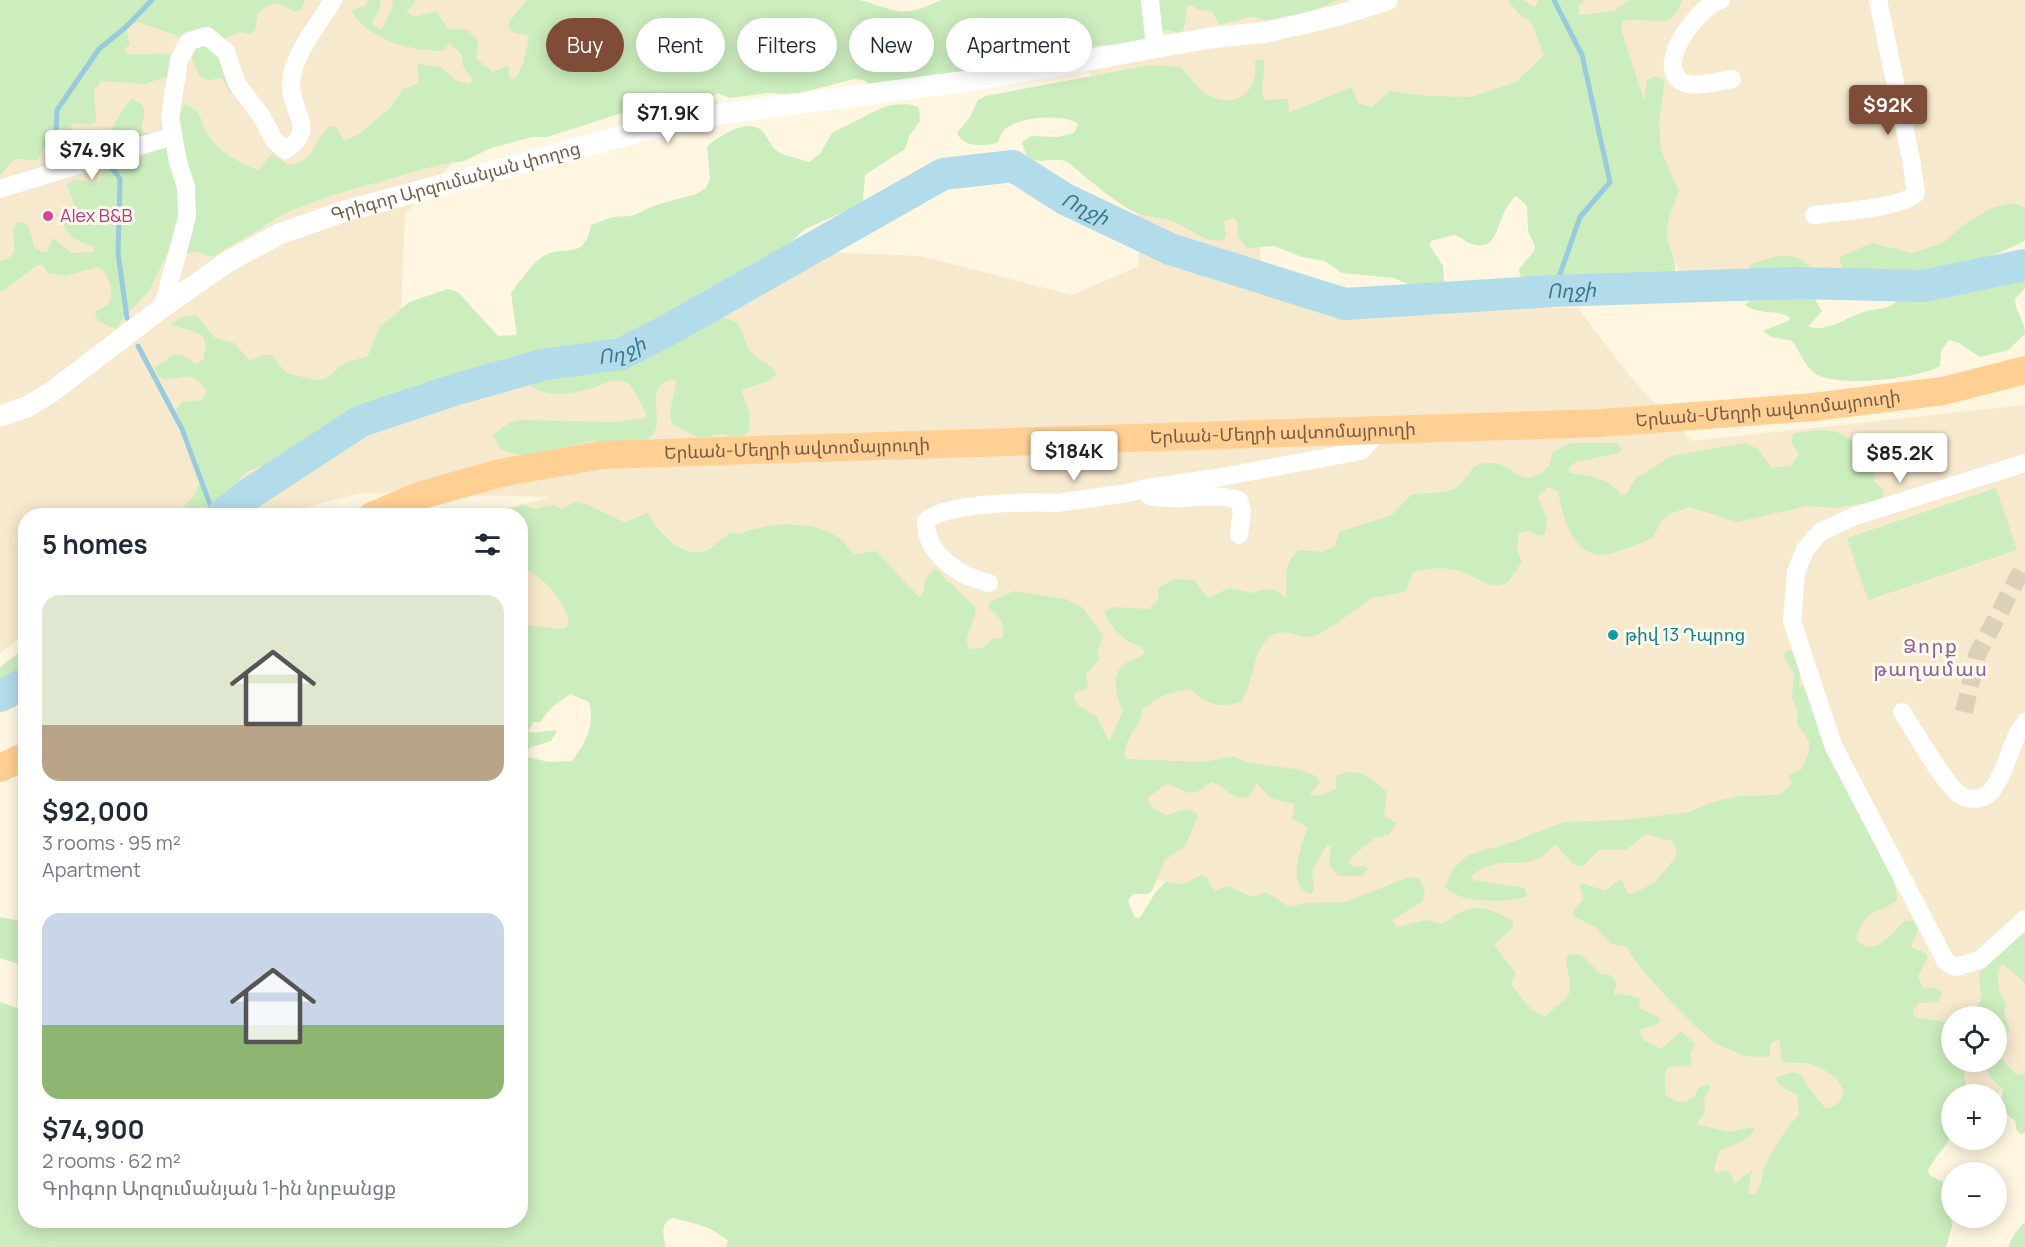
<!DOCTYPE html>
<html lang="en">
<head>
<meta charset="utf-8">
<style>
	:root { --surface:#fff; --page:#f6f6f7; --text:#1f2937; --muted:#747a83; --accent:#7f4c38 }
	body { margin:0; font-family:Manrope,"Noto Sans Armenian",sans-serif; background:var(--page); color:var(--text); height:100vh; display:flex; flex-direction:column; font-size:22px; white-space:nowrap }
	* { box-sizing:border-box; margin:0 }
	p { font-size:20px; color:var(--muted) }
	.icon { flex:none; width:33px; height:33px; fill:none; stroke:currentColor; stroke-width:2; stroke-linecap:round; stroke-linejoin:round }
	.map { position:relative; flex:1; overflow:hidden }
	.drawer { position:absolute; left:18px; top:508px; width:510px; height:720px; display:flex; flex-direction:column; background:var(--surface); border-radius:24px; box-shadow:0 3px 15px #0003 }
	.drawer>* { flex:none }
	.hud { position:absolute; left:546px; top:18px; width:570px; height:54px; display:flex; gap:12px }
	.controls { position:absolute; left:1941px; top:1006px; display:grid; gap:12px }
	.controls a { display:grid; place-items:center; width:66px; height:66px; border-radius:50%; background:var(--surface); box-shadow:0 3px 15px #0003; font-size:30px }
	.price { position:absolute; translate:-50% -51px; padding:0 14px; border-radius:6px; background:#fff; color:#222; font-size:20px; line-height:39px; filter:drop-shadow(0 2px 3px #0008) }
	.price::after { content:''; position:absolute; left:50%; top:36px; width:18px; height:14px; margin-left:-9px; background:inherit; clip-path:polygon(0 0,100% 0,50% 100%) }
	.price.current { background:var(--accent); color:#fff }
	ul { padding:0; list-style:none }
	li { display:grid; align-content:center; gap:12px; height:318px; padding:0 24px }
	li span { display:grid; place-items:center; height:186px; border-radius:18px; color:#555 }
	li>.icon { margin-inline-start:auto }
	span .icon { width:108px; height:108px; fill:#fffc; stroke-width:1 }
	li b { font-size:26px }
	h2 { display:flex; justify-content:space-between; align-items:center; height:72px; padding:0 24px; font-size:26px }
	.tag { padding:0 21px; border-radius:27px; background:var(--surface); box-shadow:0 3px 15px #0003; font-size:21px; line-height:54px }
	.tag.current { background:var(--accent); color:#fff }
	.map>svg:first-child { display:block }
</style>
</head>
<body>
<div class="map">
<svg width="2025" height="1247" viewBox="0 0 2025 1247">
	<rect width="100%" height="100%" fill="#fef6e0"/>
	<path fill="#f7e9ce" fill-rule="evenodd" d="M143 0H600L405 214 401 311 499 361 629 327 822 252 921 256 1072 295 1139 266 1133 124 1045 21 1043 0H2025V240L1949 271 1685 286 1603 79 1257 218 1263 280 1359 306 1578 308 1633 380 1692 441 2025 405V1083L2022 1081 1994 1095H1952L1951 1116 1657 1247 1245 910 980 817 521 631 520 516H473L552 497 362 493 270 516H26L25 634 0 653V67ZM1952 1017H1996V1062H1952Z"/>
	<g fill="#ccedbe" fill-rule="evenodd">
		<path d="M0 0H305L301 10 295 12 279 3 268 5 258 13 255 30 251 34 239 32 223 40 238 97 228 91 224 80 219 78 207 81 198 74 192 58 199 43 138 22 126 27 130 45 125 48 126 53C144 58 155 49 172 56L168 76 145 84 101 81 94 91 96 121 91 125 74 123 70 127 92 143C112 139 118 111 132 99 154 109 140 115 142 132L153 134 177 124 184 103C208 116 197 121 211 139 221 153 243 165 258 170L272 154 288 165C316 163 314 138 330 126L337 128 344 141 359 134 391 107 403 89 419 83 417 64 440 67 457 81 469 84 473 80 463 66 462 55 450 43 442 51C408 50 371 41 351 11L366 5 368 0H380C383 10 373 15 372 24L381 30 392 9 393 0H415L414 4 406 12 415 17 436 11 449 29H466L478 41 476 58 492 72 508 66 510 78 515 79 523 64 529 36 512 32 508 27 510 21 527 0H860C899 11 901 19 941 0H1339L1302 15 1270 21 1251 17 1219 25 1213 12 1199 10 1191 5 1187 7 1184 30 1179 33 1167 30 1153 38 1130 46 1102 45 1015 63 1007 59 1002 67 871 87 864 80 854 79 792 95 768 93 729 98 718 93 698 104 676 98 666 99 547 137H532L491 148 464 161 438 165 326 197 288 212 212 257 198 252 178 254 169 250 149 291 125 316 116 329 102 323 95 316 96 311 108 305C115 293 110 274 98 267L65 276 47 273 43 265H38L0 292V261L8 259 15 250 13 231 17 223 22 222 29 227 34 247 42 252H47L53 238 72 253 93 252 94 247C79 242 67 237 62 221L74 205 67 184 76 179 90 183 100 181 104 167 87 151 65 163 56 146 48 144 37 160 15 159 0 175Z"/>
		<path d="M1508 0H1523L1535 7 1538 0H1584L1579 6V15L1614 11 1629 0H1682C1671 35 1649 15 1623 21L1621 30 1644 100 1647 80 1655 76 1665 80 1659 121 1661 150 1679 191C1673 207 1666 219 1667 237 1669 251 1680 263 1673 278L1658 281 1583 275 1525 282 1521 279 1519 269 1534 251 1535 246 1528 231 1527 206 1516 196C1495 213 1502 250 1475 245 1468 244 1462 237 1454 235L1431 241 1430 246 1443 266 1444 282 1433 291H1423L1394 278 1342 273 1325 261 1302 257 1274 246 1247 248 1238 236 1237 221 1234 218 1224 221 1226 236 1223 240C1205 243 1192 230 1177 223 1164 217 1149 218 1137 213 1112 201 1091 181 1070 164 1053 151 1029 176 1022 142L1031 136 1057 137 1074 133 1078 124C1064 113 1016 117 1004 130 1001 133 1000 139 997 143 984 146 963 148 957 133L970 117 978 100 986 96 1151 65 1180 67C1189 75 1197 88 1206 94 1236 111 1259 92 1255 61L1260 59 1264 60C1266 74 1259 87 1264 100L1288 99 1289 113 1351 87 1358 103 1372 107 1390 91 1428 96 1472 97 1516 82 1544 55 1531 22 1518 13Z"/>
		<path d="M908 104 919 107 920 121 910 135 905 149 865 175 863 201 859 205 805 229 781 251 745 268 734 286 715 291 678 313 654 332 653 337 661 349C677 338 718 305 737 324 743 330 744 341 749 349 756 360 770 362 777 374L771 380 741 390 750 413 749 431 745 435 736 437 721 434 701 439 673 425C666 414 675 395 676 382L673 379C642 386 665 420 653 434 643 447 610 440 595 441 565 444 530 464 501 449L492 435 509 423 520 420 614 422 645 418 647 414C641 406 634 386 627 383 615 377 606 383 596 387 576 394 538 400 525 380 537 366 581 392 597 355L595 350 586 347 416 385 390 401 368 405 355 413 319 446 246 472 211 514 174 516C180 510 189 503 194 495 211 470 182 433 176 409L182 402 202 400 207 391C186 362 180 386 158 377L155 368 174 354 184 356 195 364 203 360 206 346 203 336 190 330 170 325C177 319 188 314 197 316L215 338 234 343 250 361 262 355H272L286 373 316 380 325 379 345 363 368 356 379 328 409 302 448 289 458 292 498 336 517 335 511 293C520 282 530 265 542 257 564 243 584 263 591 225L613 217 632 216 656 205 696 194 706 188 710 179 707 146C721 135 753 113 766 136 770 142 771 146 777 151 787 157 798 158 809 162L820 154 832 133 877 110 891 105Z"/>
		<path d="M2013 203 2025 207V241C2009 249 1982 260 1964 264 1942 268 1921 273 1911 295L1912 300C1946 279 1987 274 2025 259V288L2015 299C2015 312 2025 321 2025 334L2008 350 1980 357 1959 343 1949 340 1941 351 1940 366C1918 379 1833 389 1813 372 1804 364 1799 350 1792 341L1771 337 1763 331 1790 320 1788 316C1775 310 1755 314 1745 305L1766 284V278L1749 269 1750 265C1772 257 1792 248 1811 267L1808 288 1822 311 1808 327C1831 332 1847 316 1867 311 1879 308 1889 310 1898 300 1888 271 1845 290 1839 257L1872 243 1911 253 1931 247 1944 242 1965 224 1992 208Z"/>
		<path d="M1822 430 1837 432 1854 442 1872 447 1876 455 1874 481 1884 491 1882 500 1835 508 1807 506 1737 522 1690 507 1669 514 1661 521 1653 538C1641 543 1610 556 1599 555 1570 551 1562 513 1558 491L1548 487 1538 497 1547 519 1545 534 1541 536 1528 531 1519 533 1517 549 1522 562 1508 582C1488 592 1476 575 1456 570 1443 567 1426 568 1413 572L1406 591C1398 594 1373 597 1371 599 1352 611 1337 625 1317 635 1302 642 1286 626 1272 635 1251 650 1255 682 1241 702 1220 708 1207 705 1192 690 1170 691 1159 696 1142 710 1141 729 1123 735 1125 759L1205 762 1234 756C1256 770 1291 762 1317 777L1320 782 1309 796 1323 795 1336 789V776C1358 765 1372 778 1387 792L1384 816 1396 823 1389 835 1375 838 1350 858 1348 863 1355 867 1364 866 1368 869 1361 876H1339L1329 866 1331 847 1327 845 1312 870 1314 890 1311 894C1284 888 1302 843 1308 828L1292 818 1295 804 1270 798 1257 783C1254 786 1254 789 1252 792 1241 809 1222 784 1211 782L1199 791 1189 793 1167 783 1148 798 1150 806 1166 815C1177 812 1187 806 1198 814L1197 819 1185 846 1165 860 1152 891 1148 894H1133L1128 901 1135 918H1140L1155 893 1165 882 1184 884 1201 875 1209 879V884L1215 891 1227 886 1253 897 1266 892 1289 907 1306 903 1345 902 1409 877 1419 878 1425 891 1423 901 1392 920 1397 927 1425 920 1443 924C1469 902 1485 904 1513 922V927L1494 945 1515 972 1511 984C1521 997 1529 1012 1545 1016 1552 1010 1562 1003 1567 997 1576 986 1562 967 1568 954H1581L1601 974 1610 975 1617 983 1613 995 1621 994 1640 998 1639 1008 1660 1018 1659 1024 1641 1029 1639 1033 1645 1041 1661 1049 1681 1031 1695 1044 1690 1053 1692 1062 1689 1066 1669 1067 1665 1071V1094C1676 1104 1681 1103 1694 1098L1698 1089 1706 1084 1711 1086 1704 1099 1705 1113 1696 1124 1729 1132 1752 1127 1755 1130C1741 1145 1736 1143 1719 1151L1714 1170 1717 1173 1726 1170 1732 1176 1734 1184 1752 1170 1748 1193 1754 1195C1764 1185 1760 1173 1766 1163 1775 1146 1786 1129 1799 1114L1797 1095 1780 1086 1775 1078 1793 1072 1802 1075 1808 1087 1826 1109C1863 1096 1832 1070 1810 1064 1800 1061 1793 1065 1782 1061L1779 1039 1770 1044V1056C1751 1060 1734 1052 1717 1044 1702 1036 1632 963 1627 947L1612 944 1595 927 1573 916V911L1583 900 1580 887 1582 883 1605 891 1617 881 1622 880 1627 893 1632 894 1654 883 1675 858 1677 853 1672 841 1646 834 1626 850H1599L1582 867 1573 864 1556 845C1549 848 1547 854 1541 857 1517 870 1501 854 1472 875L1473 880 1525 888 1527 896C1510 903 1456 904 1445 886L1453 869 1468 855 1509 843 1564 822 1623 820 1690 812 1712 802 1740 796 1778 795 1792 784 1789 775 1802 769 1809 751V741L1798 725 1797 710 1792 697 1794 673 1784 657 1785 652 1790 650 1794 653 1801 669 1799 685 1812 688 1894 881 1897 900C1875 917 1866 906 1856 939 1874 960 1892 933 1904 921L1913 920 1918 929 1911 947 1927 954V959L1918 976 1923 989 1935 987 1942 993 1938 1002 1919 1003 1913 1011V1015C1924 1022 1948 1016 1950 1031 1953 1047 1940 1039 1952 1062H1957L1963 1067 1966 1085 1976 1095H1952L1951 1104 1947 1102 1946 1106C1960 1143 1944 1141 1928 1170L1929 1175 1945 1183 1947 1188 1952 1226 1946 1247H726L728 1241C711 1226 694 1223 672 1218 660 1223 663 1237 666 1247H0V1002L25 1011 26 1221H520L521 624 560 629 566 628 569 619C561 598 543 575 521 568L520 516H459L468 511H502L524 505 535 509 553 505 562 509 575 502 586 504 624 522 648 513C657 532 687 564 711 548 719 542 723 536 733 532L738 534C769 523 810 518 839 538 845 542 848 550 855 554L876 551 920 598 924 590 925 579 934 569 938 571 975 607C978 622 961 633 969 649L982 648 993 639 1002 638 1004 634 1001 620 988 607 989 602 1014 591 1066 599 1083 608 1103 636 1098 650 1099 660 1086 674 1088 688 1075 693 1074 698 1079 706 1096 716 1109 741 1123 711C1117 698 1109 675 1125 664 1133 658 1139 660 1145 652L1139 645C1124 644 1110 625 1104 612L1113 607 1149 609 1159 598 1158 588 1175 579 1194 580 1208 598 1229 588 1252 593 1265 589 1275 590 1286 598C1288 577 1282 565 1299 550L1322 552 1335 546 1339 532 1392 515 1411 495C1426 492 1443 495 1457 487 1470 478 1469 463 1488 463 1518 461 1518 495 1549 466L1553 452 1571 443H1617L1622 450 1619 453 1576 462 1568 469 1570 473C1590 476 1609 477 1621 495L1626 494 1636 478 1672 456 1745 443 1758 449 1772 468 1791 466 1799 454 1791 442 1794 433ZM570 694 589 702C595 726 586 742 572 761L549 762 527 757 529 748 551 741 557 731C546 729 539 734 528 732L533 722H540L552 707Z"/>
		<path d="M1996 488 2017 550 1868 600 1847 538Z"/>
		<path d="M25 648V663L0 685V667Z"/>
		<path d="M0 917 25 922V966L0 958Z"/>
		<path d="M2025 930V983L2003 964 1997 971 1999 990 2006 1004 2004 1014 2010 1031 2003 1039 2000 1058 2016 1074H2025V1133L2021 1134 2017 1131 2015 1121 2003 1111 2000 1103 2003 1089C1993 1081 1986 1075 1986 1062H1996V1017H1953L1961 1008 1970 1009 1978 1005C1985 994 1977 984 1980 973 1985 956 2012 941 2025 930Z"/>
		<path d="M2025 1222V1247H2008L2015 1233Z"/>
	</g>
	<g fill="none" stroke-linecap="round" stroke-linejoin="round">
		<g stroke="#98cbdd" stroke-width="5">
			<path d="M1554 0 1582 55 1610 182 1580 217 1554 291"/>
			<path d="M102 154 56 133 57 110 99 49 126 27 152 0"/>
			<path d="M107 161 120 179 118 253 127 318"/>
			<path d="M138 346 182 429 211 507 209 516"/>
		</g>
		<g stroke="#b3dcea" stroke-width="32">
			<path id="s1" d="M221 516 249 494 361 421 457 389 542 365 621 354 670 329 943 174 1013 166 1065 199 1170 249 1345 304 1554 291 1797 283 1923 286 2025 265"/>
			<path d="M0 696 26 683"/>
		</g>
		<path stroke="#dcd0b9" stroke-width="18" stroke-dasharray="18 9" stroke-linecap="butt" d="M1964 712 1977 655 2025 564"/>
		<g stroke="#fff" stroke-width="18">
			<path d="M1150 0 1155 47"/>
			<path d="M1721 0C1701 4 1654 63 1681 81 1693 89 1718 81 1732 79"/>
			<path d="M0 189 173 136"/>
			<path d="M1814 215C1834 212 1905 208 1916 193L1911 159 1878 0"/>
			<path d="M163 307 187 217 186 187 178 162 170 117 179 60 189 41 207 36 226 52 237 84 262 117 274 140 285 150C319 130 290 112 291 84 292 54 319 25 333 0"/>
			<path d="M2025 463 1855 516 1820 532 1805 550 1796 572 1792 621 1833 745 1946 962 1955 967 1980 960 2025 919"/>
			<path d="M1147 488 1150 496C1179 503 1210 491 1239 500L1242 511 1239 535"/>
			<path d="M989 583C960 577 925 554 926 521 946 502 1028 502 1057 503L1128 493 1147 488 1216 478 1361 451 1378 432"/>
			<path d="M1902 712C1915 731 1943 783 1960 795 1971 802 1986 799 1993 789 2008 769 2010 741 2025 722"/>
		</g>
		<path stroke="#fff" stroke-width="21" id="s2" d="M0 416 27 407 53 391 163 307 229 261 279 234 345 211 690 118 983 79 1209 38 1267 32 1336 16 1387 0"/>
		<g stroke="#ffcf94" stroke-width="28">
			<path id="s3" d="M372 516 422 495 500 473 601 455 1601 423 1814 407 1943 391 2025 370"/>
			<path d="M0 768 26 756"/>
		</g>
	</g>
	<circle fill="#d1479c" stroke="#fff9e9" stroke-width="2" cx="48" cy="216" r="6"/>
	<circle fill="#0f9aa8" stroke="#fff9e9" stroke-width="2" cx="1613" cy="635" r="6"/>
	<g text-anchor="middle" stroke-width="6" stroke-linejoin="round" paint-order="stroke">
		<g font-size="18" fill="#785d45" stroke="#fff9e9">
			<text dy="6" stroke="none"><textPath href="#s2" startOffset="519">Գրիգոր Արզումանյան փողոց</textPath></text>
			<text dy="6" stroke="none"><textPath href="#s3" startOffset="1406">Երևան-Մեղրի ավտոմայրուղի</textPath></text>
			<text dy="6" stroke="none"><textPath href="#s3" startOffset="920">Երևան-Մեղրի ավտոմայրուղի</textPath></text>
			<text dy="6" stroke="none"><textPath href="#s3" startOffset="434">Երևան-Մեղրի ավտոմայրուղի</textPath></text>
		</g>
		<g font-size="18" fill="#b23c85" stroke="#fff9e9" text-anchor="start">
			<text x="60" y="222">Alex B&amp;B</text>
		</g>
		<g font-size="18" fill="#0d838f" stroke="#fff9e9" text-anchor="start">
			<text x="1625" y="641">թիվ 13 Դպրոց</text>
		</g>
		<g font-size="20" font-style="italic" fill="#3c788e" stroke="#fff9e9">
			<text dy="7" stroke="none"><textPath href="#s1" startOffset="962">Ողջի</textPath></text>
			<text dy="7" stroke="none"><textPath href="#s1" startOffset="1466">Ողջի</textPath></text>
			<text dy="7" stroke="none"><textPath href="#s1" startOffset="440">Ողջի</textPath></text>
		</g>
		<g font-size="20" letter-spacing="1.5" fill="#8e609c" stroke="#fff9e9">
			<text x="1931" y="653">Ձորք<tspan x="1931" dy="23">թաղամաս</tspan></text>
		</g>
	</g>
</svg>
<div class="controls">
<a><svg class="icon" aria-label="locate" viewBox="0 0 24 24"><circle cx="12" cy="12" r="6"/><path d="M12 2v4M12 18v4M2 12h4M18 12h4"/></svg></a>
<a>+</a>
<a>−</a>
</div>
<b class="price current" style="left:1888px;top:136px">$92K</b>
<b class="price" style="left:668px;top:144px">$71.9K</b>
<b class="price" style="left:92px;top:181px">$74.9K</b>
<b class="price" style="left:1074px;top:482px">$184K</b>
<b class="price" style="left:1900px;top:484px">$85.2K</b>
<div class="hud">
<a class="tag current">Buy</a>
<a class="tag">Rent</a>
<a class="tag">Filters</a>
<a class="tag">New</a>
<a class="tag">Apartment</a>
</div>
<section class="drawer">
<h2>5 homes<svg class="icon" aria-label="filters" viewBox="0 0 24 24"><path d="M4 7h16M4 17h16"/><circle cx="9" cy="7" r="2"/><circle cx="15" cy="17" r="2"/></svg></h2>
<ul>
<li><span style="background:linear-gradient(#dfe7d0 70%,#b9a48a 0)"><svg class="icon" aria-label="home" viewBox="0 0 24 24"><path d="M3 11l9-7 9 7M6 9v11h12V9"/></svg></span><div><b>$92,000</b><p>3 rooms · 95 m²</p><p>Apartment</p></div></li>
<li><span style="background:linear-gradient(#c9d6e8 60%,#8fb573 0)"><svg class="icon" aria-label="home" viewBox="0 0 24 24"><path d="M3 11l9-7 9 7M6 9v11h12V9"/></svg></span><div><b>$74,900</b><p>2 rooms · 62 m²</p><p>Գրիգոր Արզումանյան 1-ին նրբանցք</p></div></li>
</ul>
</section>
</div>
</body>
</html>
